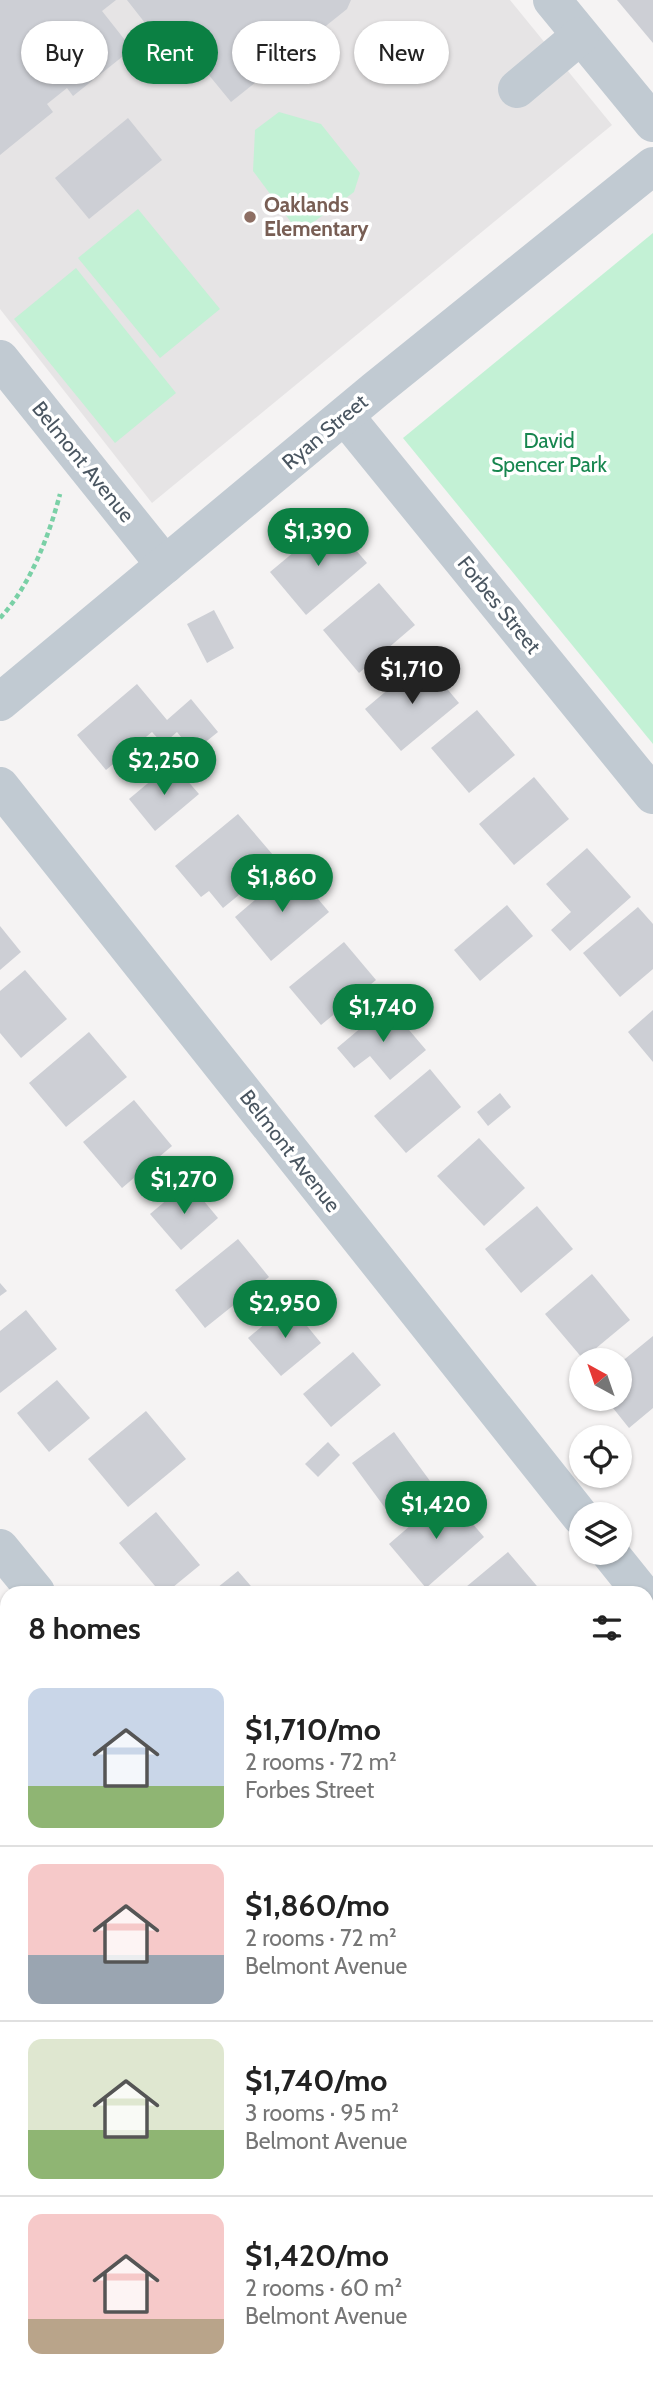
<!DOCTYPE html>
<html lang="en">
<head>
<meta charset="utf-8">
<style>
	:root { --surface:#fff; --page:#f2f2f2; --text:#222; --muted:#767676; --line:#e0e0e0; --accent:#0b8043 }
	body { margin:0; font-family:Cabin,sans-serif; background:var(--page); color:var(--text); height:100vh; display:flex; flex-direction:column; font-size:26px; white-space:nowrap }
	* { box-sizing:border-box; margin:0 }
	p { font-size:23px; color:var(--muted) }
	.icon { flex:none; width:38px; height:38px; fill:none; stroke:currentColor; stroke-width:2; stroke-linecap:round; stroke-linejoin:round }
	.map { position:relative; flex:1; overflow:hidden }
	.side { position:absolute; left:0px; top:1586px; width:654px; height:800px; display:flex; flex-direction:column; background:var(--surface); border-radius:21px 21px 0 0; box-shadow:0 2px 5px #0004 }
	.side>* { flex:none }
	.banner { position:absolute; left:21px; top:21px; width:612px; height:63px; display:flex; gap:14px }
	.needle { width:46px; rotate:320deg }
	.controls { position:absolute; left:569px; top:1348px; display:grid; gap:14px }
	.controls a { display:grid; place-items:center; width:63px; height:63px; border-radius:50%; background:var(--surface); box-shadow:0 2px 5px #0004; font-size:35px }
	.price { position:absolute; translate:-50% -60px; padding:0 16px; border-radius:24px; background:var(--accent); color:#fff; font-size:23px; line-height:46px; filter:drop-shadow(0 2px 4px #0008) }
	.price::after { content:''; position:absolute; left:50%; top:42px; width:21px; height:16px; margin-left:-10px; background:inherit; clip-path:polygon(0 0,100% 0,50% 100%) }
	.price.on { background:#222; color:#fff }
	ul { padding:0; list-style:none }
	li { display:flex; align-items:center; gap:21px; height:175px; padding:0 28px }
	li+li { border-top:2px solid var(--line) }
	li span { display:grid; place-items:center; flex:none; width:196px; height:140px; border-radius:14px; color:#555 }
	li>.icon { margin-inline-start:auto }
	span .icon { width:84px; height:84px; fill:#fffc; stroke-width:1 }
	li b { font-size:30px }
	h2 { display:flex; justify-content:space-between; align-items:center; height:84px; padding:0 28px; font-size:30px }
	.pill { padding:0 24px; border-radius:32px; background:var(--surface); box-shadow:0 2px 5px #0004; font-size:24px; line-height:63px }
	.pill.on { background:var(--accent); color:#fff }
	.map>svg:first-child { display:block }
</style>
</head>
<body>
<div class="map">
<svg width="653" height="2384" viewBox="0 0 653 2384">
	<rect width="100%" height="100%" fill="#f5f3f3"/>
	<path fill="#e6e4e5" d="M0 0H510L612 125 152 503 0 309Z"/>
	<g fill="#c3f1d5">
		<path d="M279 112 321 124 360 173 354 192 299 233 253 171 255 130Z"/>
		<path d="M138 209 220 309 160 358 78 258Z"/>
		<path d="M653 233V744L403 438Z"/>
		<path d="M76 268 176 393 115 443 14 319Z"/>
	</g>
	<g fill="#cdcfd5">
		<path d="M0 0H116L102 11 132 49 73 96 67 88 47 104 53 112 0 155Z"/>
		<path d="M127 0H351L347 9 231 102 199 63 185 74Z"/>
		<path d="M617 0H653V43Z"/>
		<path d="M128 118 162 160 89 219 55 178Z"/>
		<path d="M331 521 367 563 306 615 270 572Z"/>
		<path d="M379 583 415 625 359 673 323 630Z"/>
		<path d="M214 610 234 648 207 663 187 624Z"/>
		<path d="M423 660 459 703 401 751 365 709Z"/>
		<path d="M137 684 167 720 191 699 218 732 193 752 177 732 163 744 152 732 106 770 77 735Z"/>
		<path d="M477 710 515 755 469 793 431 748Z"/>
		<path d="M172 763 199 794 155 831 129 799Z"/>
		<path d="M534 777 569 819 514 865 479 824Z"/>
		<path d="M238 814 279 862 223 908 209 891 201 897 175 866Z"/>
		<path d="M587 848 631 897 570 951 551 930 571 912 546 884Z"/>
		<path d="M292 868 329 912 271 961 235 917Z"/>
		<path d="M507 905 533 936 480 981 454 950Z"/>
		<path d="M638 907 653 924V969L620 997 583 953Z"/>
		<path d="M0 926 21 952 0 970Z"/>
		<path d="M344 942 376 980 321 1025 289 987Z"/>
		<path d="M25 970 67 1019 21 1058 0 1033V991Z"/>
		<path d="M388 1005 426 1050 390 1080 370 1056 354 1068 337 1048Z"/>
		<path d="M653 1010V1062L628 1032Z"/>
		<path d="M89 1032 127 1077 66 1127 29 1083Z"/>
		<path d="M430 1069 461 1107 406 1153 374 1116Z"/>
		<path d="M500 1093 511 1107 488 1126 477 1112Z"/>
		<path d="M134 1100 172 1146 122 1188 83 1142Z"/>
		<path d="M479 1138 525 1188 484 1226 437 1176Z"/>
		<path d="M188 1182 218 1218 181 1250 150 1214Z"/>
		<path d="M537 1206 573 1249 521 1293 485 1249Z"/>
		<path d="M238 1239 269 1277 205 1328 175 1290Z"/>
		<path d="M592 1274 630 1320 583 1359 545 1314Z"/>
		<path d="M0 1283 7 1291 0 1296Z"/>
		<path d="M289 1304 321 1343 281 1376 248 1338Z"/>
		<path d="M26 1310 57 1349 0 1393V1331Z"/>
		<path d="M653 1336V1408L629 1428 605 1398H620V1363Z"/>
		<path d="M353 1352 381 1385 331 1427 303 1394Z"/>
		<path d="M57 1380 90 1418 49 1452 17 1413Z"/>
		<path d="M146 1411 186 1459 128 1507 88 1459Z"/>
		<path d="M394 1432 433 1485 391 1516 352 1463Z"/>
		<path d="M328 1442 340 1455 318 1477 305 1464Z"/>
		<path d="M447 1494 484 1537 426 1588 389 1544Z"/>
		<path d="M156 1512 200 1565 167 1592H160L119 1543Z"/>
		<path d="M508 1552 542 1592H460Z"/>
		<path d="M238 1571 256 1592H212Z"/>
		<path d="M7 1734V1805L0 1811V1740Z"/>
		<path d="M653 1794V1871L648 1865V1799Z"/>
		<path d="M0 2091 7 2099V2135L0 2142Z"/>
		<path d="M653 2118V2189L648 2193V2122Z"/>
		<path d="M107 2378H162L156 2384H112Z"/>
		<path d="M463 2378H544L549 2384H467Z"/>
	</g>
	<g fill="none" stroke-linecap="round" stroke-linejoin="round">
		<path stroke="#7ad0a6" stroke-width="4.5" stroke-dasharray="5 3.5" stroke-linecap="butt" d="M0 618C30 586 49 536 60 494"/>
		<g stroke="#c1cad2" stroke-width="38">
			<path d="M552 0 653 123"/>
			<path d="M517 89 580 36"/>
			<path d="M0 359 165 565"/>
			<path d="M345 416 653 795"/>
			<path d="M0 702 375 390 653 166"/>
			<path d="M0 786 581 1517"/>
			<path d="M0 1548 36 1592"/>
			<path d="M609 1552 641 1592"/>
			<path d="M648 1719 653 1714"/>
			<path d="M0 2233 7 2227"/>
			<path d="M648 2349 653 2356"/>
		</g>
	</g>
	<circle fill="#8d6e63" stroke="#fff" stroke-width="2.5" cx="250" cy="217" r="7"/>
	<g text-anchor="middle" stroke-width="7" stroke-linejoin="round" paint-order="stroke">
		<g font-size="21" font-weight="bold" fill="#785e54" stroke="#fff" text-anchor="start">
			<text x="264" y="212">Oaklands<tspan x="264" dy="24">Elementary</tspan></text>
		</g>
		<g font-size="21" fill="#4a5661" stroke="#fff">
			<text transform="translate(325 432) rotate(-40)" y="7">Ryan Street</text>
			<text transform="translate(83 462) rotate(51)" y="7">Belmont Avenue</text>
			<text transform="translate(499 605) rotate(51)" y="7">Forbes Street</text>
			<text transform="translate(290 1151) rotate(52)" y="7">Belmont Avenue</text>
		</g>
		<g font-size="21" fill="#17864f" stroke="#fff">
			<text x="549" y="448">David<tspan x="549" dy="24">Spencer Park</tspan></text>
		</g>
	</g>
</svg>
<div class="controls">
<a><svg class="needle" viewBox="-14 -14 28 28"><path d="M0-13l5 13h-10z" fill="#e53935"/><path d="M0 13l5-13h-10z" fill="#767676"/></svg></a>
<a><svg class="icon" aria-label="locate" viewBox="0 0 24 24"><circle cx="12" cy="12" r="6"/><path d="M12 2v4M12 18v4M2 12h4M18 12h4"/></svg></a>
<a><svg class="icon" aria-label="layers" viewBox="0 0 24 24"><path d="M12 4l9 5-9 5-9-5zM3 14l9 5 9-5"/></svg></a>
</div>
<b class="price" style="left:318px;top:568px">$1,390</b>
<b class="price on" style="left:412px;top:706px">$1,710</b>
<b class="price" style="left:164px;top:797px">$2,250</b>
<b class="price" style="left:282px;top:914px">$1,860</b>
<b class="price" style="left:383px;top:1044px">$1,740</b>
<b class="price" style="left:184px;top:1216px">$1,270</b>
<b class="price" style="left:285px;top:1340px">$2,950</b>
<b class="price" style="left:436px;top:1541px">$1,420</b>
<div class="banner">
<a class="pill">Buy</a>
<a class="pill on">Rent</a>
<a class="pill">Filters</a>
<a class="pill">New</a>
</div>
<section class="side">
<h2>8 homes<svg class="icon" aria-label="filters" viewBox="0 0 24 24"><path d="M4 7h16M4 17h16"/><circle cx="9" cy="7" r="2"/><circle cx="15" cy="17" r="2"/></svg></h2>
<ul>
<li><span style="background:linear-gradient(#c9d6e8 70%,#8fb573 0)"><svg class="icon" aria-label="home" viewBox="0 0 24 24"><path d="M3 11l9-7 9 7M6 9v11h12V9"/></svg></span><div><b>$1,710/mo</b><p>2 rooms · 72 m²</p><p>Forbes Street</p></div></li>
<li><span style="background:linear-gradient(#f6c9c9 65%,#9aa5b1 0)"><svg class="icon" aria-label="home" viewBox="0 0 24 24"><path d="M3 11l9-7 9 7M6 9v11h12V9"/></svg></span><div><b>$1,860/mo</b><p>2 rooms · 72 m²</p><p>Belmont Avenue</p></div></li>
<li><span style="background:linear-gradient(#dfe7d0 65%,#8fb573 0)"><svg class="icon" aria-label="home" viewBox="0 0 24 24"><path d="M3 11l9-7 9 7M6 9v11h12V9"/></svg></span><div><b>$1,740/mo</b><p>3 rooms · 95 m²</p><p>Belmont Avenue</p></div></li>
<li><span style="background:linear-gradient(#f6c9c9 75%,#b9a48a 0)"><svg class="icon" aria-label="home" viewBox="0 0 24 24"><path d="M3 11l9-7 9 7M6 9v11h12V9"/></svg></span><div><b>$1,420/mo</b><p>2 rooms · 60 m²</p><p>Belmont Avenue</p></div></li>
</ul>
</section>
</div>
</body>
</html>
